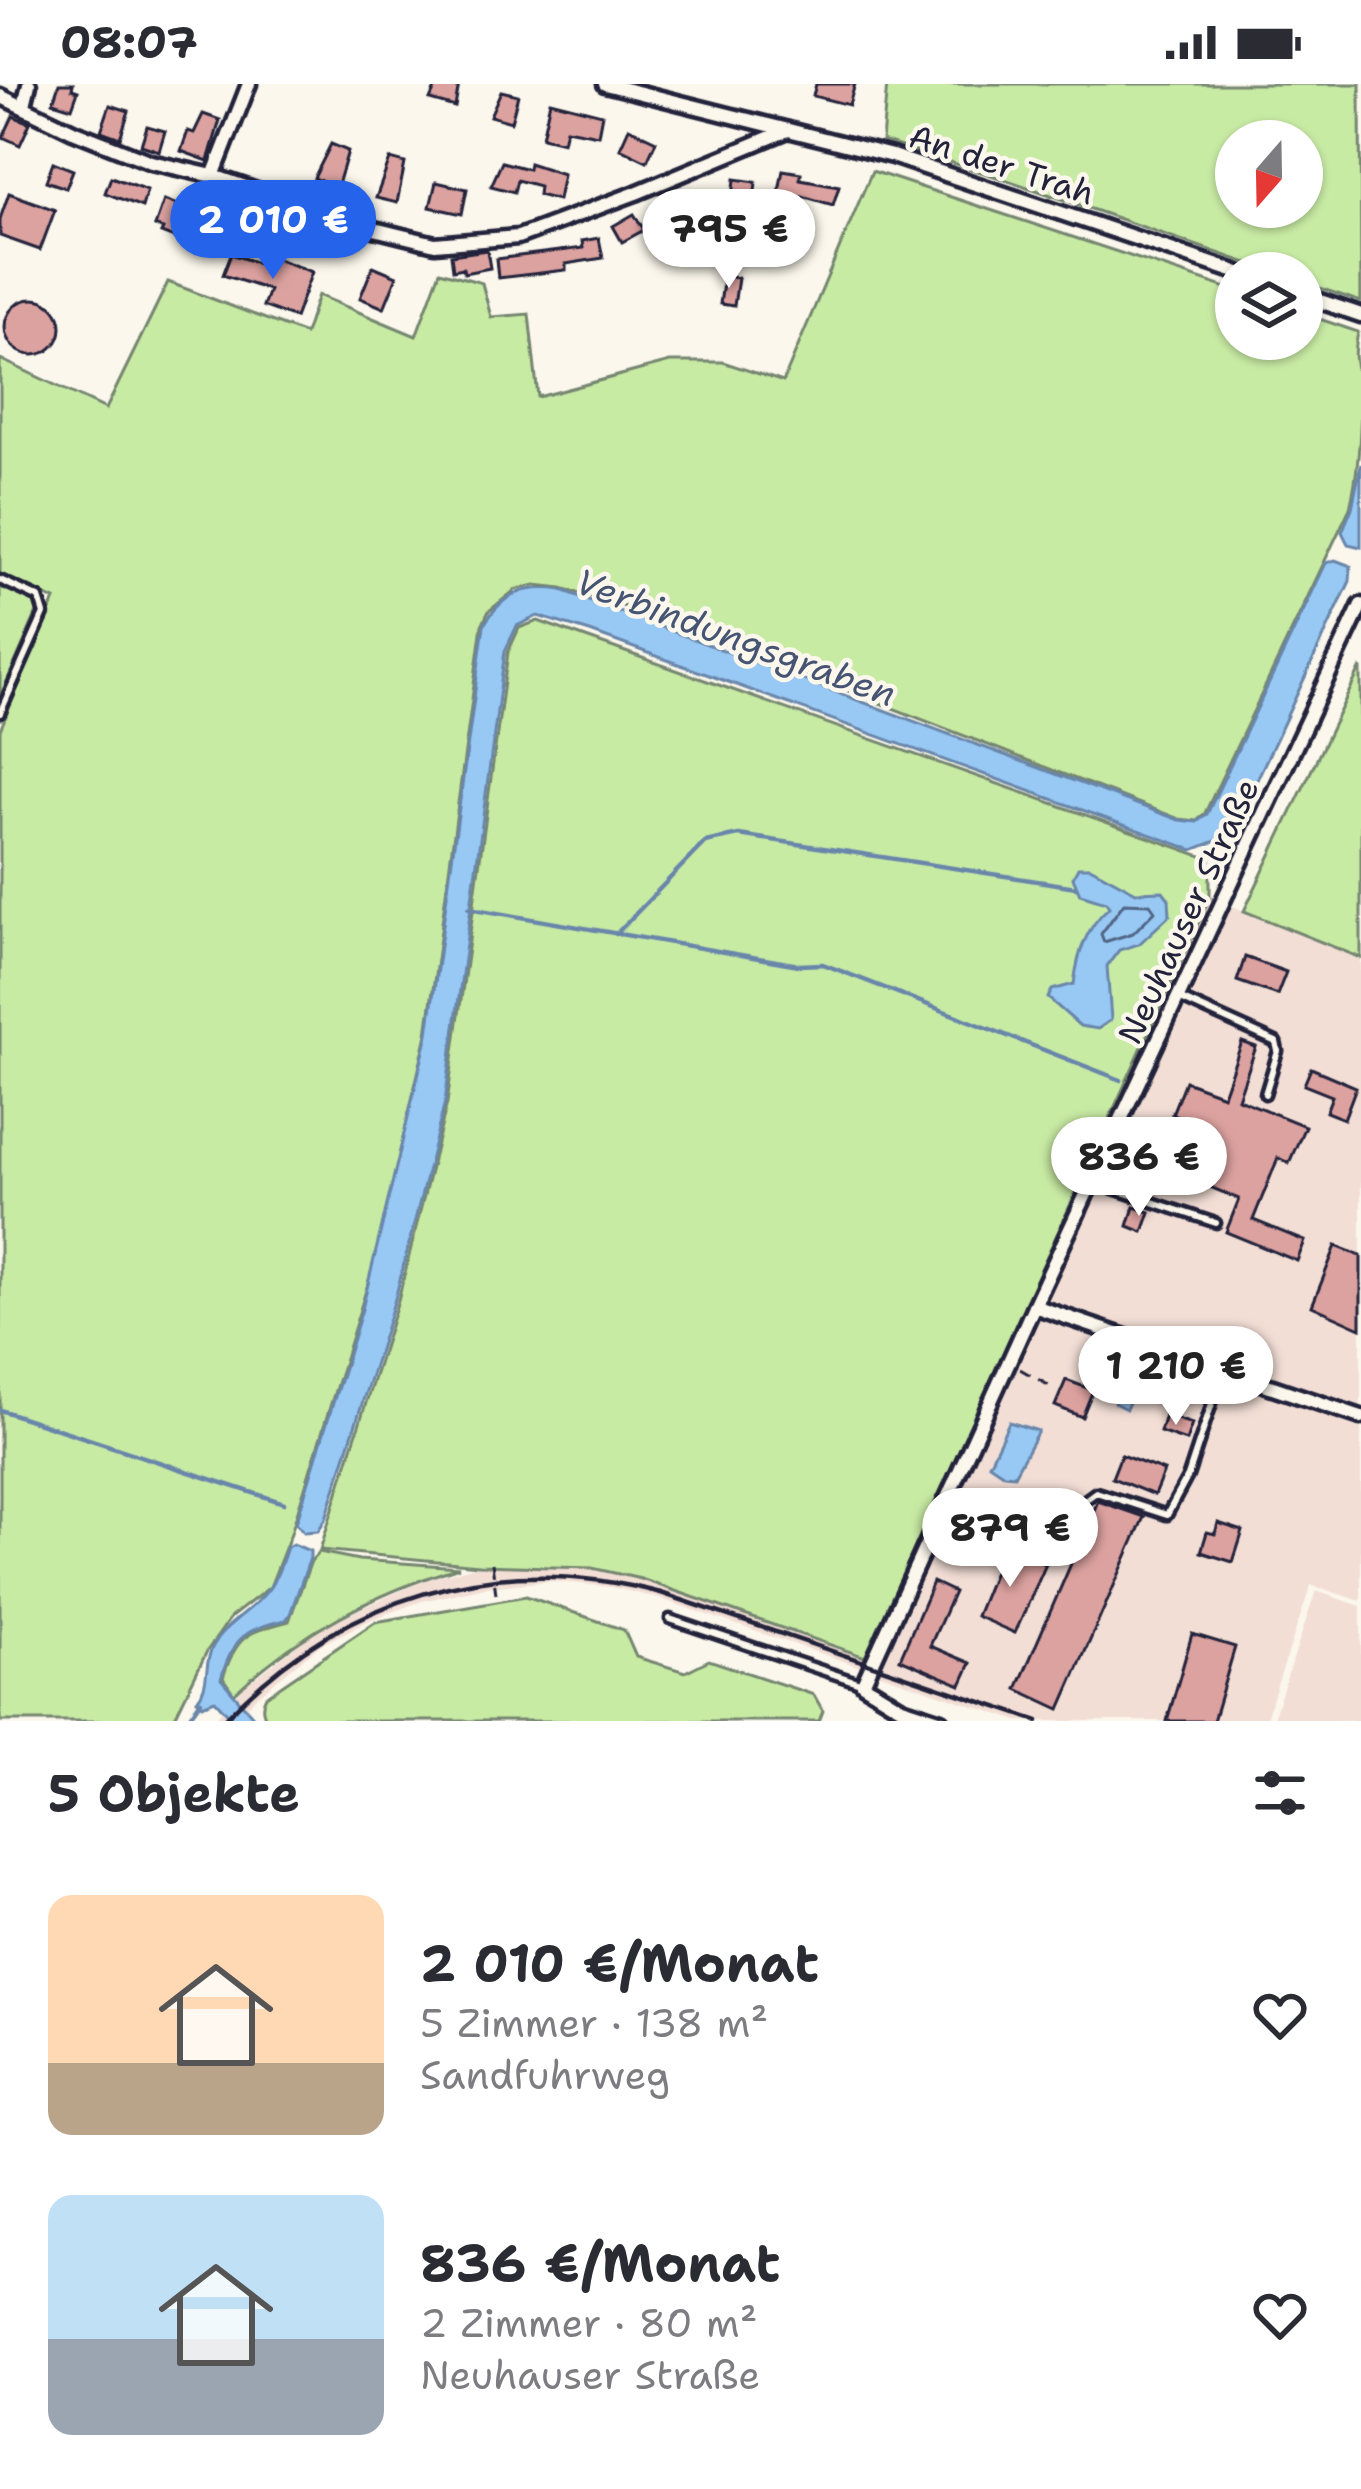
<!DOCTYPE html>
<html lang="de">
<head>
<meta charset="utf-8">
<style>
	:root { --surface:#fff; --page:#f7f7f7; --text:#2b2b33; --muted:#7c7c81; --accent:#2563eb }
	body { margin:0; font-family:"Shantell Sans",sans-serif; background:var(--page); color:var(--text); height:100vh; display:flex; flex-direction:column; font-size:45px; white-space:nowrap }
	* { box-sizing:border-box; margin:0 }
	p { font-size:39px; color:var(--muted) }
	.icon { flex:none; width:66px; height:66px; fill:none; stroke:currentColor; stroke-width:2; stroke-linecap:round; stroke-linejoin:round }
	.map { position:relative; height:1637px; overflow:hidden }
	.details { display:flex; flex-direction:column; background:var(--surface); flex:1 }
	.details>* { flex:none }
	.needle { width:78px; rotate:200deg }
	.tools { position:absolute; left:1215px; top:36px; display:grid; gap:24px }
	.tools a { display:grid; place-items:center; width:108px; height:108px; border-radius:50%; background:var(--surface); box-shadow:0 3px 9px #0004; font-size:60px }
	.price { position:absolute; translate:-50% -102px; padding:0 27px; border-radius:42px; background:#fff; color:#222; font-size:39px; line-height:78px; filter:drop-shadow(0 3px 6px #0008) }
	.price::after { content:''; position:absolute; left:50%; top:72px; width:36px; height:27px; margin-left:-18px; background:inherit; clip-path:polygon(0 0,100% 0,50% 100%) }
	.price.on { background:var(--accent); color:#fff }
	ul { padding:0; list-style:none }
	li { display:flex; align-items:center; gap:36px; height:300px; padding:0 48px }
	li span { display:grid; place-items:center; flex:none; width:336px; height:240px; border-radius:24px; color:#555 }
	li>.icon { margin-inline-start:auto }
	span .icon { width:144px; height:144px; fill:#fffc; stroke-width:1 }
	li b { font-size:51px }
	h2 { display:flex; justify-content:space-between; align-items:center; height:144px; padding:0 48px; font-size:51px }
	.status { display:flex; justify-content:space-between; align-items:center; height:84px; padding:0 60px; background:var(--surface); direction:ltr }
	.status svg { height:33px; fill:currentColor }
	.map>svg:first-child { display:block }
</style>
</head>
<body>
<div class="status"><b>08:07</b><svg viewBox="0 0 49 12"><path d="M0 12V9h3v3zM5 12V6h3v6zM10 12V3h3v9zM15 12V0h3v12zM26 1h20v11H26zM47 4h2v5h-2z"/></svg></div>
<div class="map">
<svg width="1361" height="1637" viewBox="0 0 1361 1637">
	<rect width="100%" height="100%" fill="#fbf7ec"/>
	<filter id="ink" filterUnits="userSpaceOnUse"><feTurbulence type="fractalNoise" baseFrequency=".00833" numOctaves="2"/><feDisplacementMap in="SourceGraphic" scale="24" xChannelSelector="R" yChannelSelector="G"/><feConvolveMatrix kernelMatrix="1 2 1 2 8 2 1 2 1" color-interpolation-filters="sRGB"/></filter>
	<g filter="url(#ink)">
		<g fill="#f2ded5">
			<path d="M1210 813 1361 874V1517L1311 1501 1265 1637H1018L661 1515 611 1503 550 1497 485 1503 422 1517 372 1535 320 1561 256 1613 234 1637H212L245 1602 323 1541 425 1496 479 1481 592 1484 641 1495 865 1572Z"/>
			<path d="M1316 1507 1361 1522V1637H1272Z"/>
		</g>
		<g fill="#c8eba4" stroke="#758670" stroke-width="3" fill-rule="evenodd">
			<path d="M887 0H1360L1361 218 1302 198V189H1276L1010 97 882 57ZM1236 57H1302V123H1236Z"/>
			<path d="M872 87 1236 207V255H1302V229L1358 248C1352 280 1357 277 1361 306 1361 345 1359 386 1350 424L1205 729 1197 737 1179 735 655 532 562 504 535 501 515 506 489 527 482 541 427 950 375 1177 291 1449 270 1503 231 1533 207 1567 173 1637H0V646L55 516 0 491V275L106 325 168 198 305 250 318 211 416 252 440 187 482 199 491 233 529 230 538 313 670 278H723L783 298Z"/>
			<path d="M0 501 35 518 37 528 0 613Z"/>
			<path d="M538 537 1210 775V813L865 1573 641 1495 592 1484 479 1481 320 1466 398 1216 447 1019 508 568 519 544Z"/>
			<path d="M1361 583V874L1244 827Z"/>
			<path d="M319 1468 359 1476 459 1483C374 1510 299 1548 234 1610L223 1594C237 1549 248 1549 289 1537L311 1477Z"/>
			<path d="M526 1512 624 1546 636 1573 685 1588 709 1576 814 1611 823 1627 819 1637H267C262 1627 261 1622 266 1612L375 1538Z"/>
		</g>
		<g fill="#98c9f4" stroke="#6986aa" stroke-width="3">
			<path d="M1361 380V463L1348 460 1342 448 1352 424Z"/>
			<path d="M1335 476 1351 482 1350 497 1240 732 1226 753 1193 766 590 548 538 532 517 542 505 567 445 1018 395 1215 326 1434 318 1447 304 1448 296 1439 362 1225 428 950 484 541C503 508 527 501 562 506L1179 736 1197 738 1207 730 1326 479Z"/>
			<path d="M1078 783H1090L1136 808 1163 807 1169 815 1170 831 1139 860 1119 866 1107 882 1111 936 1098 945 1080 942 1048 914 1052 906 1074 900C1078 869 1085 845 1109 823L1106 818 1080 810 1073 793Z"/>
			<path d="M1119 1281 1137 1287 1140 1295 1126 1325 1114 1319 1117 1307 1112 1292Z"/>
			<path d="M1009 1338 1038 1347 1014 1391 1004 1390 989 1380Z"/>
			<path d="M293 1460 310 1467V1474L290 1530 286 1536C245 1545 233 1553 221 1595L257 1637H234L215 1616 202 1621 197 1616C211 1599 203 1580 213 1562 227 1537 250 1529 267 1507 277 1495 282 1478 287 1463Z"/>
		</g>
		<g fill="none" stroke-linecap="round" stroke-linejoin="round">
			<path stroke="#516585" stroke-width="3" d="M1124 819 1150 820 1155 827 1133 849 1104 858 1101 850Z"/>
			<g stroke="#6986aa" stroke-width="4.5">
				<path d="M469 824 799 881 823 880 1121 996"/>
				<path d="M616 850 705 758 739 751 1076 803"/>
				<path d="M0 1326 284 1419"/>
				<path d="M186 1637 201 1617"/>
			</g>
		</g>
		<g fill="#dca2a0" stroke="#22223b" stroke-width="3">
			<path d="M59 0H73L72 5 78 7 72 24 53 18Z"/>
			<path d="M437 0H459L455 23 430 16Z"/>
			<path d="M816 0H855L849 21 813 12Z"/>
			<path d="M501 7 518 11 511 38 490 32Z"/>
			<path d="M550 17 602 30 598 51 566 45 563 58 542 53Z"/>
			<path d="M110 21 129 27 120 54 101 47Z"/>
			<path d="M203 30 220 36 208 77 181 67 188 47 194 49Z"/>
			<path d="M13 32 30 39 20 61 3 53Z"/>
			<path d="M147 42 165 47 159 67 141 61Z"/>
			<path d="M629 44 656 57 647 77 620 64Z"/>
			<path d="M331 60 348 67 337 104 314 94Z"/>
			<path d="M390 75 405 79 397 119 376 114Z"/>
			<path d="M53 78 73 86 66 104 46 97Z"/>
			<path d="M502 78 528 85 529 79 563 90 558 116 538 111 539 102 517 96 514 108 491 102Z"/>
			<path d="M783 86 801 89 800 95 839 102 833 121 802 112 799 128 776 123Z"/>
			<path d="M111 93 147 106 142 123 105 109Z"/>
			<path d="M735 95 756 98 753 127 714 123 713 137 677 134 676 140 658 138 660 117 690 120 691 110 733 113Z"/>
			<path d="M436 98 467 105 462 130 430 123Z"/>
			<path d="M9 109 55 126 40 166 0 152V135Z"/>
			<path d="M164 116 193 127 182 157 161 149 163 145 155 142Z"/>
			<path d="M634 130 644 146 622 158 613 142Z"/>
			<path d="M599 154 603 174 566 180V186L498 194 496 175 583 164 582 157Z"/>
			<path d="M487 166 490 184 464 189 463 184 453 186 451 171Z"/>
			<path d="M231 170 266 182 269 172 312 188 295 234 263 222 269 206 223 191Z"/>
			<path d="M373 182 397 192 384 224 360 214Z"/>
			<path d="M724 192 738 194 734 222 720 220Z"/>
			<circle cx="33" cy="243" r="28"/>
			<path d="M1245 873 1286 888 1277 911 1237 897Z"/>
			<path d="M1242 958 1256 963 1238 1015 1305 1042 1289 1079 1278 1074 1253 1136 1305 1157 1297 1177 1226 1148 1239 1115 1188 1094 1209 1044 1172 1030 1185 997 1223 1011Z"/>
			<path d="M1311 984 1356 1003 1344 1035 1326 1028 1332 1012 1304 1001Z"/>
			<path d="M1134 1123 1150 1128 1143 1148 1128 1142Z"/>
			<path d="M1336 1162 1361 1172V1244L1312 1222Z"/>
			<path d="M1066 1296 1093 1306 1082 1333 1055 1322Z"/>
			<path d="M1165 1331 1192 1340 1186 1357 1160 1348Z"/>
			<path d="M1121 1371 1164 1387 1154 1411 1112 1394Z"/>
			<path d="M1098 1417 1144 1433 1060 1625 1017 1605Z"/>
			<path d="M1218 1439 1243 1447 1233 1478 1201 1468 1207 1448 1215 1450Z"/>
			<path d="M1004 1463 1046 1480 1015 1549 976 1532Z"/>
			<path d="M933 1498 954 1508 930 1562 971 1579 961 1601 900 1575Z"/>
			<path d="M1192 1550 1235 1563 1213 1637H1167Z"/>
		</g>
		<g fill="none" stroke-linecap="round" stroke-linejoin="round">
			<g stroke="#22223b" stroke-width="15">
				<g id="service">
					<path d="M0 496 39 514 44 530 0 629"/>
					<path d="M1181 915 1276 958 1278 967 1265 1010"/>
					<path d="M1095 1099 1216 1139"/>
					<path d="M1055 1438 1096 1408 1167 1431 1188 1392 1223 1286"/>
					<path d="M670 1535 860 1599"/>
				</g>
			</g>
			<g stroke="#22223b" stroke-width="21">
				<g id="minor">
					<path d="M605 0 892 72 1239 189"/>
					<path d="M0 12 73 47 151 78 213 92 350 139 435 160 518 153 636 109 788 46"/>
					<path d="M24 21 29 0"/>
					<path d="M213 92 249 0"/>
					<path d="M1302 211 1361 231"/>
					<path d="M1034 1222 1361 1333"/>
					<path d="M942 1637 902 1624 863 1600 1034 1222 1361 521"/>
				</g>
			</g>
			<g stroke="#22223b" stroke-width="3" stroke-dasharray="12 9" stroke-linecap="butt">
				<path d="M1020 1285 1055 1305"/>
				<path d="M492 1479 496 1510"/>
			</g>
			<use href="#service" stroke="#fbf7ec" stroke-width="6"/>
			<use href="#minor" stroke="#fbf7ec" stroke-width="12"/>
			<path stroke="#22223b" stroke-width="4.5" d="M223 1637C341 1512 494 1465 661 1509L1038 1637"/>
		</g>
	</g>
	<g text-anchor="middle" stroke-width="9" stroke-linejoin="round" paint-order="stroke">
		<g font-size="33" fill="#22223b" stroke="#fbf7ec">
			<text transform="translate(1002 80) rotate(18)" y="12">An der Trah</text>
			<text transform="translate(1188 827) rotate(-65)" y="12">Neuhauser Straße</text>
		</g>
		<g font-size="36" font-style="italic" fill="#455472" stroke="#fbf7ec">
			<text transform="translate(736 553) rotate(20)" y="13">Verbindungsgraben</text>
		</g>
	</g>
</svg>
<div class="tools">
<a><svg class="needle" viewBox="-14 -14 28 28"><path d="M0-13l5 13h-10z" fill="#e53935"/><path d="M0 13l5-13h-10z" fill="#7c7c81"/></svg></a>
<a><svg class="icon" aria-label="layers" viewBox="0 0 24 24"><path d="M12 4l9 5-9 5-9-5zM3 14l9 5 9-5"/></svg></a>
</div>
<b class="price on" style="left:273px;top:198px">2 010 €</b>
<b class="price" style="left:729px;top:207px">795 €</b>
<b class="price" style="left:1139px;top:1135px">836 €</b>
<b class="price" style="left:1176px;top:1344px">1 210 €</b>
<b class="price" style="left:1010px;top:1506px">879 €</b>
</div>
<section class="details">
<h2>5 Objekte<svg class="icon" aria-label="filters" viewBox="0 0 24 24"><path d="M4 7h16M4 17h16"/><circle cx="9" cy="7" r="2"/><circle cx="15" cy="17" r="2"/></svg></h2>
<ul>
<li><span style="background:linear-gradient(#ffd9b3 70%,#b9a48a 0)"><svg class="icon" aria-label="home" viewBox="0 0 24 24"><path d="M3 11l9-7 9 7M6 9v11h12V9"/></svg></span><div><b>2 010 €/Monat</b><p>5 Zimmer · 138 m²</p><p>Sandfuhrweg</p></div><svg class="icon" aria-label="heart" viewBox="0 0 24 24"><path d="M12 20l-8-8c-3-5 5-10 8-4 3-6 11-1 8 4z"/></svg></li>
<li><span style="background:linear-gradient(#bfe0f5 60%,#9aa5b1 0)"><svg class="icon" aria-label="home" viewBox="0 0 24 24"><path d="M3 11l9-7 9 7M6 9v11h12V9"/></svg></span><div><b>836 €/Monat</b><p>2 Zimmer · 80 m²</p><p>Neuhauser Straße</p></div><svg class="icon" aria-label="heart" viewBox="0 0 24 24"><path d="M12 20l-8-8c-3-5 5-10 8-4 3-6 11-1 8 4z"/></svg></li>
</ul>
</section>
</body>
</html>
